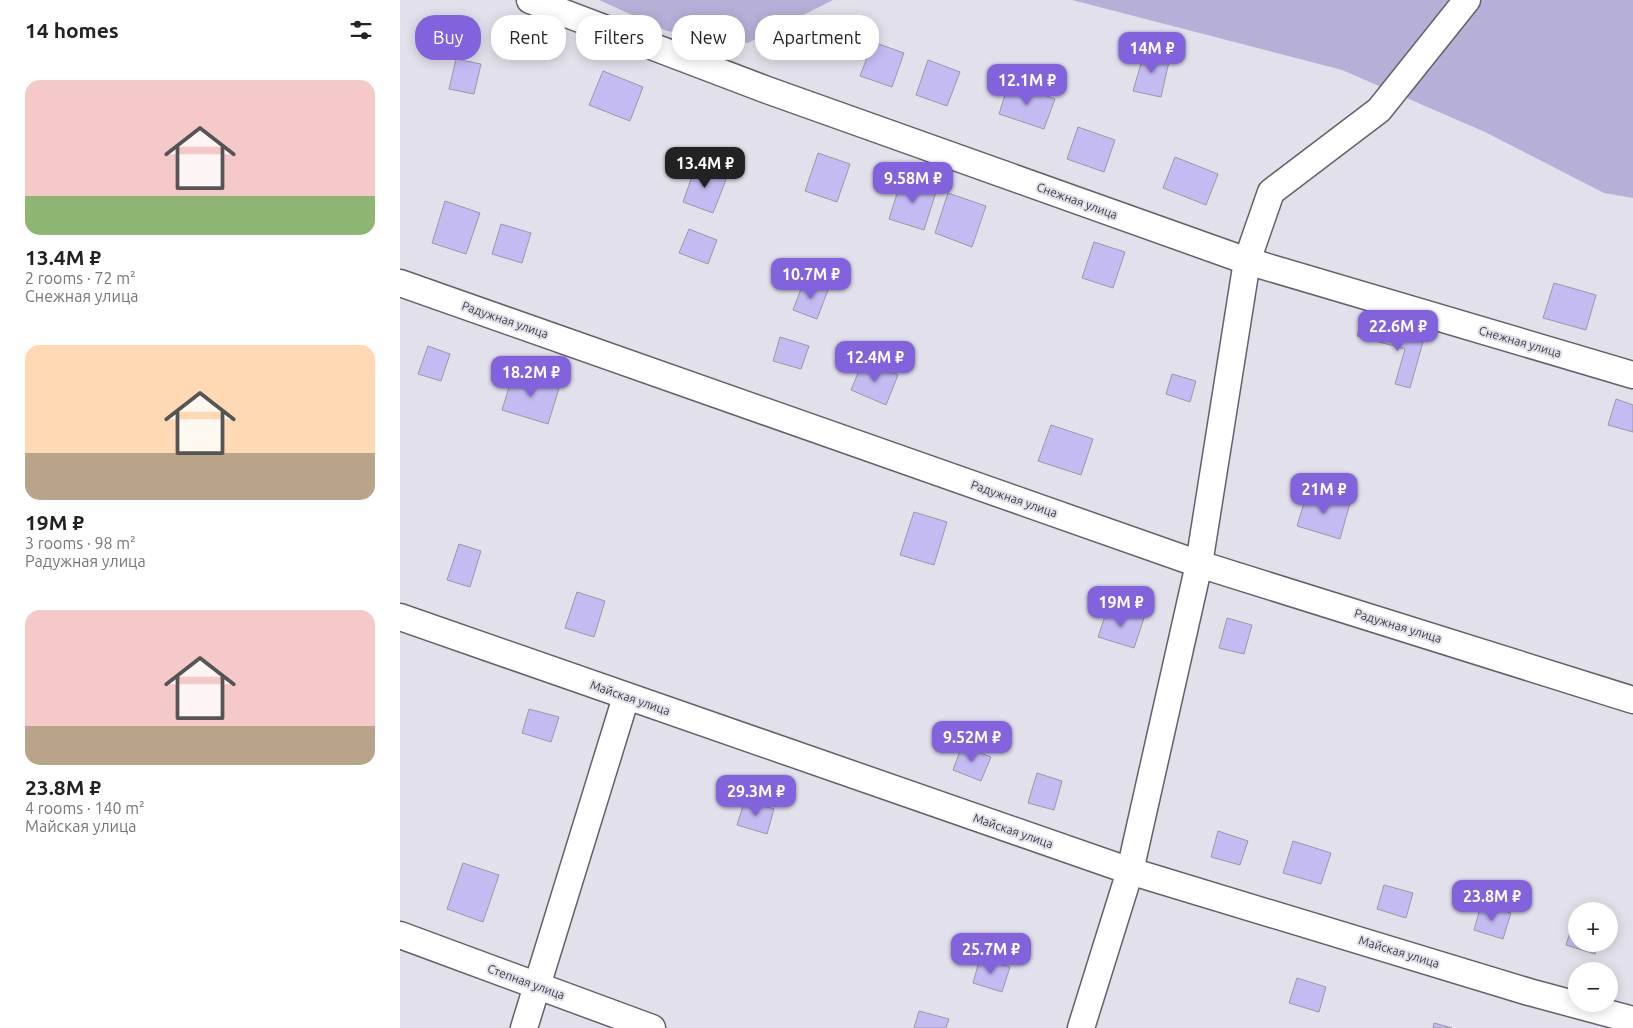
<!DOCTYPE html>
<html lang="en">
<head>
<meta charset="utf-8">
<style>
	:root { --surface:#fff; --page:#f2f2f2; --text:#222; --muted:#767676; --accent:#8262dd }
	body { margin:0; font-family:Ubuntu,sans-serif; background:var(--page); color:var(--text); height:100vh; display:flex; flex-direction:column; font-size:19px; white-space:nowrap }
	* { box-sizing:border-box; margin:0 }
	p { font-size:16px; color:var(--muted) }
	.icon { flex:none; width:28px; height:28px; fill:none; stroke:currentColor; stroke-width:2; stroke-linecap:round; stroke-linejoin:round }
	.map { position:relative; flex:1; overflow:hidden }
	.sheet { display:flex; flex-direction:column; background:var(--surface); width:400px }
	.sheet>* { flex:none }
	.top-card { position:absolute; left:15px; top:15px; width:475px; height:45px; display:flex; gap:10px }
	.fabs { position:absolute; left:1168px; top:902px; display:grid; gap:10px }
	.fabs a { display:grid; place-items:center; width:50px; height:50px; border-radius:50%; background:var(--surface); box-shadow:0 2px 12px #0003; font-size:25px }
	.price { position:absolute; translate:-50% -42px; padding:0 11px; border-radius:10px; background:var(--accent); color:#fff; font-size:16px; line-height:32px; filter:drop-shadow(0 1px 2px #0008) }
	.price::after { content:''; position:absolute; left:50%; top:30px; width:15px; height:11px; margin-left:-8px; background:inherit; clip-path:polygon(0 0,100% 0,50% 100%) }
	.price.selected { background:#222; color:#fff }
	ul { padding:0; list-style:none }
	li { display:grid; align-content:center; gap:10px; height:265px; padding:0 25px }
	li span { display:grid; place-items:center; height:155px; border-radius:15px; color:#555 }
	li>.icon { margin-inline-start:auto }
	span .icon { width:90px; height:90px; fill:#fffc; stroke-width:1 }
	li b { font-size:21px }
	h2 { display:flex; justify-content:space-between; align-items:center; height:60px; padding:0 25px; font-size:21px }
	.chip { padding:0 18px; border-radius:20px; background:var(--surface); box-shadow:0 2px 12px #0003; font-size:18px; line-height:45px }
	.chip.selected { background:var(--accent); color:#fff }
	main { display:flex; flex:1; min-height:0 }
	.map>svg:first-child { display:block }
</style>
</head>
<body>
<main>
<section class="sheet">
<h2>14 homes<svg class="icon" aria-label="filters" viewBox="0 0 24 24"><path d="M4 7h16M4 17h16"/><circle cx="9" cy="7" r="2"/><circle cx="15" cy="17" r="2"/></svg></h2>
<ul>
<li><span style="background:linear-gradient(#f6c9c9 75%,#8fb573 0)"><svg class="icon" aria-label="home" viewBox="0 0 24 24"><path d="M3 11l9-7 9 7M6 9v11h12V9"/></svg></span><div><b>13.4M ₽</b><p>2 rooms · 72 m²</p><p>Снежная улица</p></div></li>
<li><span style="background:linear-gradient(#ffd9b3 70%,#b9a48a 0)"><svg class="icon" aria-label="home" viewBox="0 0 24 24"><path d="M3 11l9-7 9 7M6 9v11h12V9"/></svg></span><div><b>19M ₽</b><p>3 rooms · 98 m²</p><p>Радужная улица</p></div></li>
<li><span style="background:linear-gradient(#f6c9c9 75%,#b9a48a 0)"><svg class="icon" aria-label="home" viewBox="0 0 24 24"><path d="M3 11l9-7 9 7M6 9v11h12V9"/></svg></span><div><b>23.8M ₽</b><p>4 rooms · 140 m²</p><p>Майская улица</p></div></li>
</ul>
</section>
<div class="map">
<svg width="1233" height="1028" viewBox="0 0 1233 1028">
	<rect width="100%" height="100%" fill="#e2e1eb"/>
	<g fill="#b6afd8">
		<path d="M199 0H433L348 43 267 31Z"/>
		<path d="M672 0H1233V198L1204 193 1085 132 942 70Z"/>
	</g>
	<g fill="#c4bbf3" stroke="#9a99a2">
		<path d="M473 42 504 53 492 87 460 76Z"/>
		<path d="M745 50 770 57 761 97 733 91Z"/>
		<path d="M56 59 81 64 74 94 49 89Z"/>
		<path d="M528 60 560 72 547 106 516 95Z"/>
		<path d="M203 71 243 87 230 121 189 105Z"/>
		<path d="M609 82 655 99 644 129 599 114Z"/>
		<path d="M678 127 715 140 704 172 667 159Z"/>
		<path d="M418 153 450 164 437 202 405 191Z"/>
		<path d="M775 157 818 174 806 205 763 188Z"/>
		<path d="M296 165 327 177 313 213 283 202Z"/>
		<path d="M502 178 537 189 524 230 489 219Z"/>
		<path d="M548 193 586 206 572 247 535 233Z"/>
		<path d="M45 201 80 213 66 254 32 243Z"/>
		<path d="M101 224 131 233 122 263 92 254Z"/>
		<path d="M289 229 317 240 308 264 279 253Z"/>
		<path d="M694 242 725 252 713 288 682 278Z"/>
		<path d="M404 281 428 290 417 319 393 310Z"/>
		<path d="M1154 283 1196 295 1186 330 1143 318Z"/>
		<path d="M960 325 1023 342 1010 388 995 384 1005 349 957 336Z"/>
		<path d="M380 337 409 346 401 369 373 361Z"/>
		<path d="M28 346 50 354 41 381 18 374Z"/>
		<path d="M463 361 498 375 486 405 451 390Z"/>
		<path d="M114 371 160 385 148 424 102 410Z"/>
		<path d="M772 374 796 381 790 402 766 394Z"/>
		<path d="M1216 399 1233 405V432L1208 425Z"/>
		<path d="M651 425 693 439 681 475 638 461Z"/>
		<path d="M908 490 950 503 940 539 897 526Z"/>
		<path d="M514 512 547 522 534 565 500 555Z"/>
		<path d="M59 544 81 551 70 587 47 580Z"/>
		<path d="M177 592 205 601 194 637 165 628Z"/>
		<path d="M708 607 744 618 734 648 698 637Z"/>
		<path d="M827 618 852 625 844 654 819 648Z"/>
		<path d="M129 709 159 717 151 742 122 733Z"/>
		<path d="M562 746 591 757 581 781 553 770Z"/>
		<path d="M637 773 662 781 654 810 628 803Z"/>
		<path d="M345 800 374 809 367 834 337 825Z"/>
		<path d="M818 831 848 841 840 865 811 857Z"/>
		<path d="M893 841 931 853 921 884 883 873Z"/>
		<path d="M63 863 99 875 83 922 47 909Z"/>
		<path d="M984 885 1013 893 1006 918 977 909Z"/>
		<path d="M1081 905 1111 913 1103 939 1074 930Z"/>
		<path d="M1174 920 1176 921V944H1198L1195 954 1166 945Z"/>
		<path d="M580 958 610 967 602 992 573 983Z"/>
		<path d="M897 978 926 987 919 1012 889 1003Z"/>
		<path d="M519 1011 549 1019 546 1028H514Z"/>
		<path d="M1034 1023 1052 1028H1033Z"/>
	</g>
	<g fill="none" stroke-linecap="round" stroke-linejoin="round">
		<g stroke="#62616a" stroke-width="29">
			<g id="minor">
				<path d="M130 0 367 90 847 261 1233 375"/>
				<path d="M0 283 799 564 1233 700"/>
				<path d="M0 617 730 871 1129 992 1233 1020"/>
				<path d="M0 935 252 1028"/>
				<path d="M124 1028 226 697"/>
				<path d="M681 1028 730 871 799 564 847 261 871 192 979 110 1067 0"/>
			</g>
		</g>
		<use href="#minor" stroke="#fff" stroke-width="26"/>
	</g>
	<g text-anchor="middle" stroke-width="4" stroke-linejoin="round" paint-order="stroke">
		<g font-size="12" fill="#3d3c40" stroke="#e2e1eb">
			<text transform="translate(677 201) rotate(20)" y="4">Снежная улица</text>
			<text transform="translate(105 320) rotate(19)" y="4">Радужная улица</text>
			<text transform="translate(1120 342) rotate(16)" y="4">Снежная улица</text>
			<text transform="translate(614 499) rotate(19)" y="4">Радужная улица</text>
			<text transform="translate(998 626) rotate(17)" y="4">Радужная улица</text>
			<text transform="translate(230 698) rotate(19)" y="4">Майская улица</text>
			<text transform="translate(613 831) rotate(19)" y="4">Майская улица</text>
			<text transform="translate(999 952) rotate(17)" y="4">Майская улица</text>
			<text transform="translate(126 982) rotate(20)" y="4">Степная улица</text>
		</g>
	</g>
</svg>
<div class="fabs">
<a>+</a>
<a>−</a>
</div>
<b class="price" style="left:752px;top:74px">14M ₽</b>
<b class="price" style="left:627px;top:106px">12.1M ₽</b>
<b class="price selected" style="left:305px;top:189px">13.4M ₽</b>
<b class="price" style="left:513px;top:204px">9.58M ₽</b>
<b class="price" style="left:411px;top:300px">10.7M ₽</b>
<b class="price" style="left:998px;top:352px">22.6M ₽</b>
<b class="price" style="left:475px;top:383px">12.4M ₽</b>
<b class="price" style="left:131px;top:398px">18.2M ₽</b>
<b class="price" style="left:924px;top:515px">21M ₽</b>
<b class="price" style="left:721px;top:628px">19M ₽</b>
<b class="price" style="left:572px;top:763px">9.52M ₽</b>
<b class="price" style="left:356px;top:817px">29.3M ₽</b>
<b class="price" style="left:1092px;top:922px">23.8M ₽</b>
<b class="price" style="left:591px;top:975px">25.7M ₽</b>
<div class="top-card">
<a class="chip selected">Buy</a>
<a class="chip">Rent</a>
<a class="chip">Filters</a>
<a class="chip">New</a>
<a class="chip">Apartment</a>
</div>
</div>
</main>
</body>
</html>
